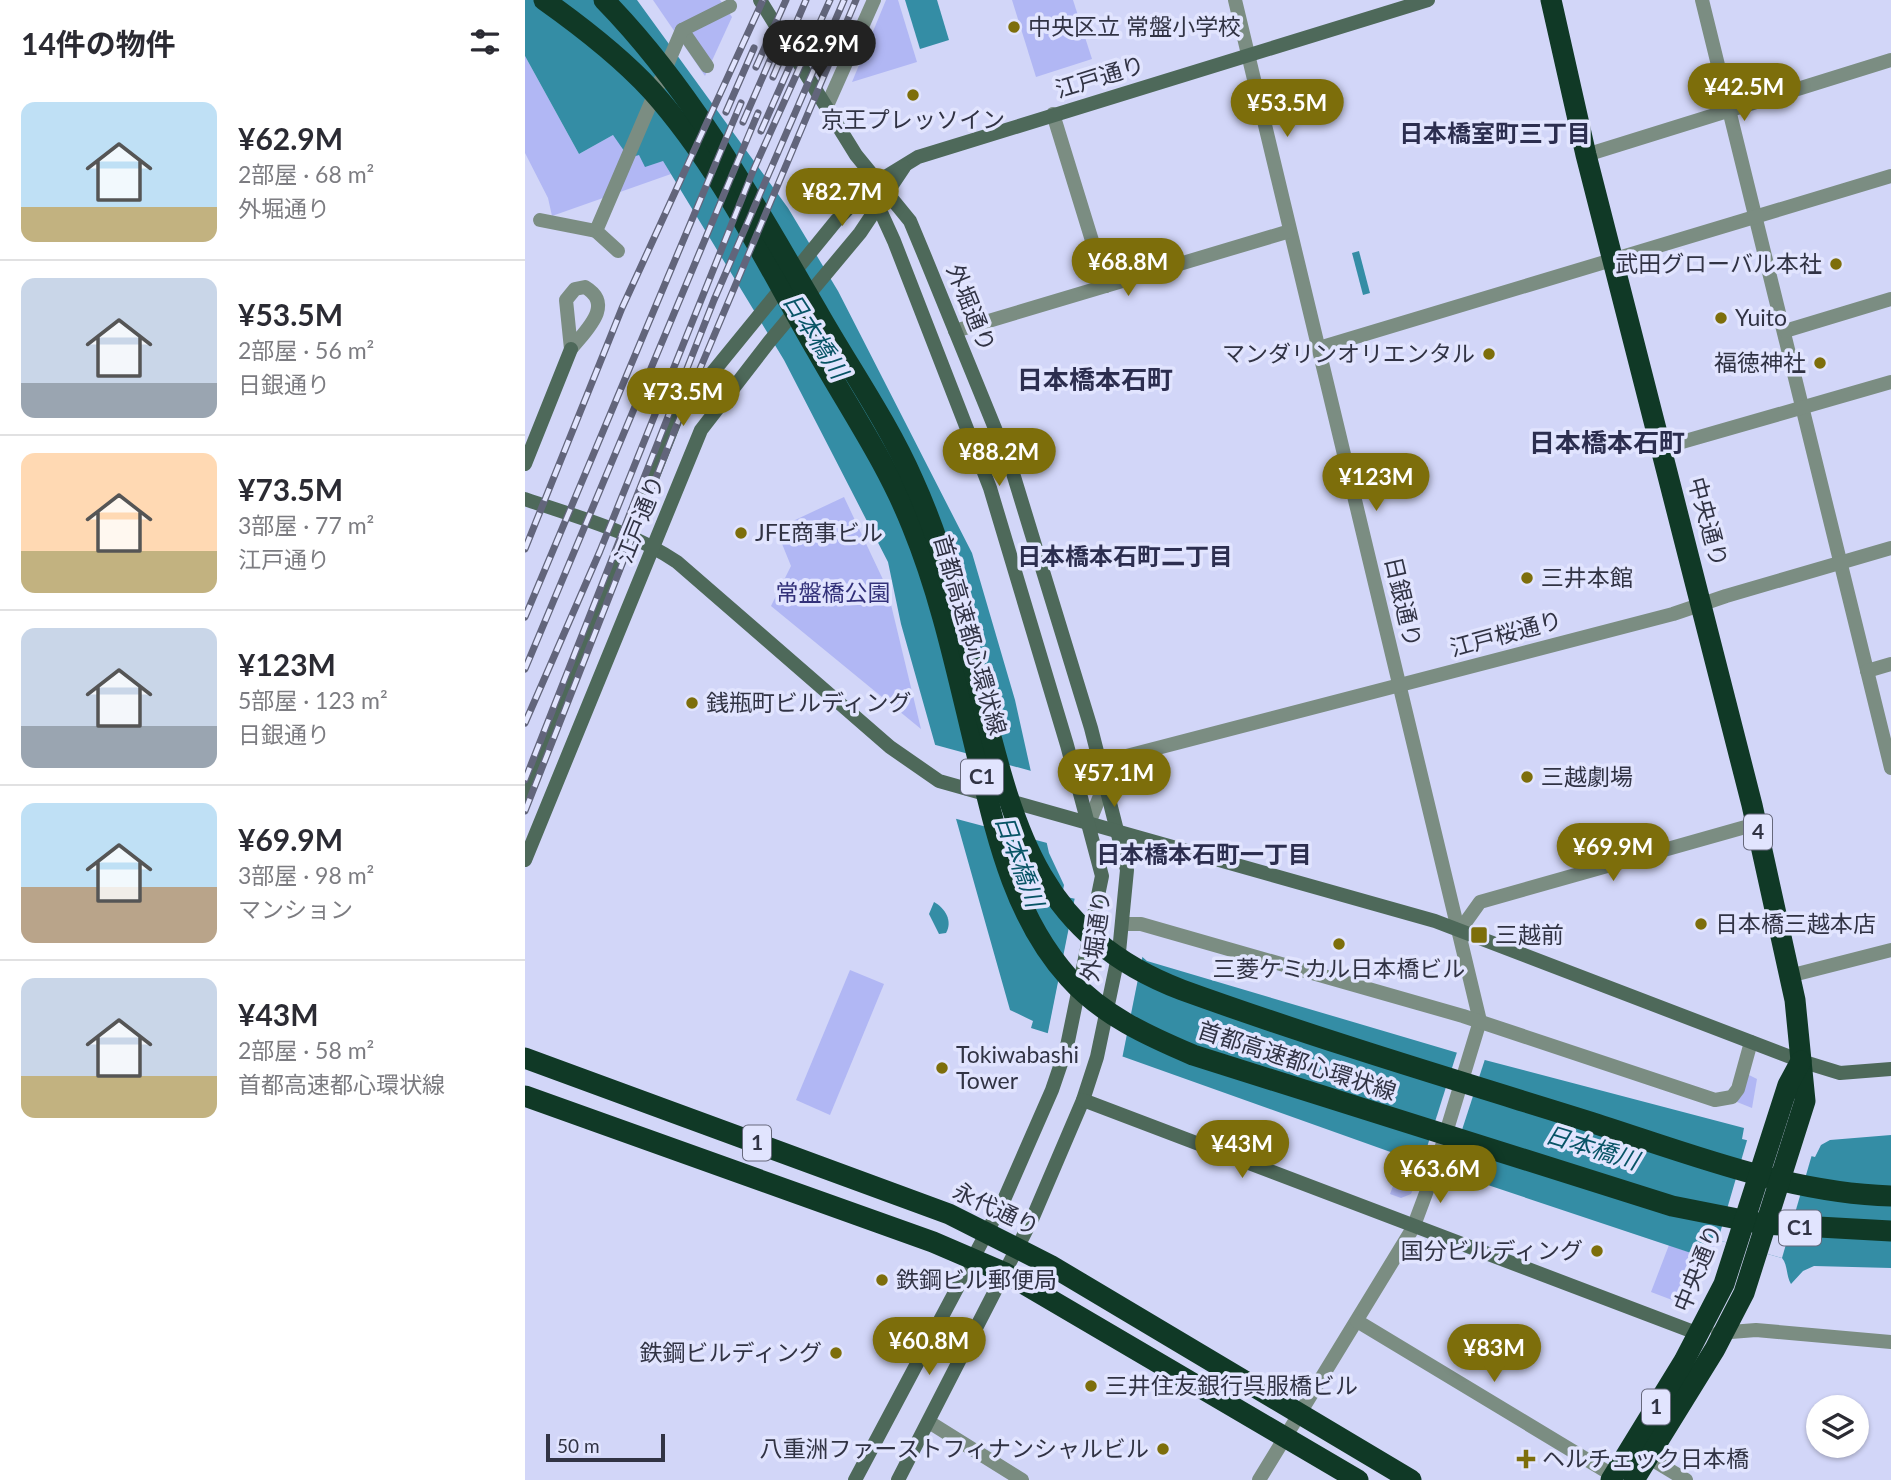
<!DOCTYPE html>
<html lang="ja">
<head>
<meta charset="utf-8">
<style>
	:root { --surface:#fff; --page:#f7f7f7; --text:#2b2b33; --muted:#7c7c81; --line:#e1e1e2; --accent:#7d6e0b }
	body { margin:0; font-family:Lato,"Noto Sans JP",sans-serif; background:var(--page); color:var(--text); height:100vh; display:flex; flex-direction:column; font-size:26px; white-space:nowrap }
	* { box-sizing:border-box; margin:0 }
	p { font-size:23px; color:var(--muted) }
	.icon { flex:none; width:38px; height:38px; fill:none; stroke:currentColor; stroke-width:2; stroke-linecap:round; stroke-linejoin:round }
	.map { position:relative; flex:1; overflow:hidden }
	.drawer { display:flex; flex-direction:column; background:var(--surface); width:525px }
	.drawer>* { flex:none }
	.controls { position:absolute; left:1281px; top:1395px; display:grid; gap:14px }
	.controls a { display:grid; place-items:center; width:63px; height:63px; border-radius:50%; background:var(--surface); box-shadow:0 2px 5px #0004; font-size:35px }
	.scale { position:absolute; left:21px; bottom:18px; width:119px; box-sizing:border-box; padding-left:7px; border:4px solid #313344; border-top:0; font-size:19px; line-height:24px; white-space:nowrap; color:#313344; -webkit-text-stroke:5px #e1e4fe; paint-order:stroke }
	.price { position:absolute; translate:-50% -60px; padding:0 16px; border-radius:24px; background:var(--accent); color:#fff; font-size:23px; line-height:46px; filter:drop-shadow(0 2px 4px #0008) }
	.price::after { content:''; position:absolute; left:50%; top:42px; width:21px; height:16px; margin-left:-10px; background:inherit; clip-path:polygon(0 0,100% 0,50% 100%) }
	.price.current { background:#222; color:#fff }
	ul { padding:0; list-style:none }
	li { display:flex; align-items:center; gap:21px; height:175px; padding:0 21px }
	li+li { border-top:2px solid var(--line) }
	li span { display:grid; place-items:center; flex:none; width:196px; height:140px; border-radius:14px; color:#555 }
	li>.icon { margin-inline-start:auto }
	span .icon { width:84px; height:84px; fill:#fffc; stroke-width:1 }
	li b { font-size:30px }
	h2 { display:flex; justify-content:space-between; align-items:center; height:84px; padding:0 21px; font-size:30px }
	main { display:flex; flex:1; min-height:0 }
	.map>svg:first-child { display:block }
</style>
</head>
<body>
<main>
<section class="drawer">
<h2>14件の物件<svg class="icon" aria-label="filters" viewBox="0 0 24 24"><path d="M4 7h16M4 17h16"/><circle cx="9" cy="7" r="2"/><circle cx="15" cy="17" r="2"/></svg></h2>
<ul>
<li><span style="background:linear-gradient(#bfe0f5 75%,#c2b280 0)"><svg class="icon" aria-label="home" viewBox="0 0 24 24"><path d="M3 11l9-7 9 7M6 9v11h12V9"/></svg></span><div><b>¥62.9M</b><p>2部屋 · 68 m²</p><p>外堀通り</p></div></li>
<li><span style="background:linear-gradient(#c9d6e8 75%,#9aa5b1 0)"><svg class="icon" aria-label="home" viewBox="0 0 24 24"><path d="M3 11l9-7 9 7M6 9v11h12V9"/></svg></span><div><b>¥53.5M</b><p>2部屋 · 56 m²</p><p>日銀通り</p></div></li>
<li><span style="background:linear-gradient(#ffd9b3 70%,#c2b280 0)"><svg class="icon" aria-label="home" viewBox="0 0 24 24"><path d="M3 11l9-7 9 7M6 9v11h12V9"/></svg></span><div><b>¥73.5M</b><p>3部屋 · 77 m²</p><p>江戸通り</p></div></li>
<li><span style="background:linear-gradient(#c9d6e8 70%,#9aa5b1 0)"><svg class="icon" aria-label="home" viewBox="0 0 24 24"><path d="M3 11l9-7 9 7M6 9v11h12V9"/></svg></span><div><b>¥123M</b><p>5部屋 · 123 m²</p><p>日銀通り</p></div></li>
<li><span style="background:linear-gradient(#bfe0f5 60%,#b9a48a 0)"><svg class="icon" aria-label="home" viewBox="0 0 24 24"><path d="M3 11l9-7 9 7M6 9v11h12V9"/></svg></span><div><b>¥69.9M</b><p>3部屋 · 98 m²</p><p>マンション</p></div></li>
<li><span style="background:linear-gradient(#c9d6e8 70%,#c2b280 0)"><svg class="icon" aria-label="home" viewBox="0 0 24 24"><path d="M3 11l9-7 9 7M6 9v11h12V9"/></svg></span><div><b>¥43M</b><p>2部屋 · 58 m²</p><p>首都高速都心環状線</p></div></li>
</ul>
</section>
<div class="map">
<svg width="1366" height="1480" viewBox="0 0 1366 1480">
	<rect width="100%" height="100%" fill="#d2d6f8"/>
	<g fill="#b1b7f4">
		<path d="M128 0H195L207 17 180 76Z"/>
		<path d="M361 0H373L392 62 327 82Z"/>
		<path d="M487 0H548L567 59 511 77Z"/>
		<path d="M0 56 54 154 88 135 114 155 138 161 146 174 27 216 23 198 0 153Z"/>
		<path d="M319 497 362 588 396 729 246 606 266 566 251 529Z"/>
		<path d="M325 970 359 984 305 1115 271 1100Z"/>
		<path d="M1220 1073 1232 1079 1227 1108 1212 1102Z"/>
		<path d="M878 1159 897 1166 886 1194 876 1198 865 1194Z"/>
		<path d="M1183 1243 1190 1245 1160 1301 1155 1303 1126 1292 1144 1245 1172 1255Z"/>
	</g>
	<g fill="#348da5">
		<path d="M0 0H112L263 208 313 291 447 553 490 700 524 853 539 885 537 896 551 899 622 961 933 1053 1219 1128 1217 1139 1290 1157 1296 1145 1305 1140 1366 1135V1268L1289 1266 1278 1271 1266 1284C1261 1276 1263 1265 1257 1258L1193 1240 1190 1245 1183 1243 1172 1255 888 1160 599 1057 506 1028 508 1021 485 1010 376 624 363 562 308 455 259 360 138 161 120 167 114 155 104 158 88 135 54 154 0 56Z"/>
		<path d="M380 0H412L424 40 395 49Z"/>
		<path d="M834 251 845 293 838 295 827 253Z"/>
		<path d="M409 902C420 908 428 921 421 933L414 934 404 914Z"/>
	</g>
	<g fill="#d2d6f8">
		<path d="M407 744 510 772 526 844 428 818Z"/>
		<path d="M550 897 618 954 597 1059 522 1037Z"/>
		<path d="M933 1049 961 1056 923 1173 897 1163Z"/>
		<path d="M1223 1137 1288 1151 1257 1258 1193 1240Z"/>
	</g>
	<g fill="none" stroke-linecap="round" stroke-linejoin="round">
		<g stroke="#7b8d82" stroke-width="14">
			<path d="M710 0 955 1021 910 1169 888 1228 734 1480"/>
			<path d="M1177 0 1366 768"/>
			<path d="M157 30 182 66"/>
			<path d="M301 108 349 0"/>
			<path d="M528 114 581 286"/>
			<path d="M1061 155 1366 60"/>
			<path d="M15 220 71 231"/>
			<path d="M93 251 71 231 157 30 205 6"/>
			<path d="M60 287C90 305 61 330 46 349L41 300 50 289Z"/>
			<path d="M430 331 765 231"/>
			<path d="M1260 331 1366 299"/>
			<path d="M794 348 1366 176"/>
			<path d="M1136 448 1366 382"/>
			<path d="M1342 671 1366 664"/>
			<path d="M564 823 590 759 1148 614 1201 596 1366 548"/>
			<path d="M599 924H616L938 1016 1190 1100 1207 1097 1213 1089 1226 1042"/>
			<path d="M935 930 955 902 1231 824"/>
			<path d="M1264 976 1366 950"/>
			<path d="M832 1321 1089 1476"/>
			<path d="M1193 1333 1231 1330 1366 1342"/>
			<path d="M404 1422 497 1480"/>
			<path d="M1123 1457 1161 1480"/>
		</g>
		<g stroke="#4e695a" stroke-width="14">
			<path d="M235 0 331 155 385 221 400 257 487 470 566 728 602 870 594 952 572 1057 558 1100 508 1217 373 1480"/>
			<path d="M0 464 46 349"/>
			<path d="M0 499C52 517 106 531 152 562L365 747 414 781 910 921 1276 1061 1315 1073 1366 1069"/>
			<path d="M0 796 152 416 311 221 344 187 393 157 903 0"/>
			<path d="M0 860 176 430 244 342 335 233 379 167"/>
			<path d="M558 1100 1174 1334"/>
			<path d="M330 1480 478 1202 527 1090 542 1046 577 876 542 745 465 488 369 241 338 173"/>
		</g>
		<g stroke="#103926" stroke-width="21">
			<path d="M19 0C57 27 95 56 127 91 195 167 241 263 292 351 324 408 363 465 387 526 417 599 433 678 452 755 471 833 488 916 544 978 577 1015 623 1036 668 1055L1147 1206 1238 1224 1366 1231"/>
			<path d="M79 0C169 92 230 205 295 316 326 370 363 423 388 480 419 548 437 621 455 694 489 828 513 935 657 990 790 1038 927 1079 1062 1121 1160 1152 1262 1193 1366 1196"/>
			<path d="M1026 0 1061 155 1227 805 1270 1000 1280 1101 1219 1293 1190 1349 1109 1480"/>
			<path d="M0 1058 424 1214 525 1265 886 1480"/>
			<path d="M0 1096 408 1242 480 1273 833 1480"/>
			<path d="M1086 1480 1159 1361 1199 1284 1263 1085 1276 1061"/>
		</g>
		<g stroke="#62657b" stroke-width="7">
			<g id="rail">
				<path d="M231 67 261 0"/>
				<path d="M248 77 281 0"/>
				<path d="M201 112 229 48"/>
				<path d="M218 122 246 58"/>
				<path d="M236 131 274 45"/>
				<path d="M0 549 97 308 238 0"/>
				<path d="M0 617 216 103"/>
				<path d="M0 669 233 113"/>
				<path d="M0 723 75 551 228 171 305 0"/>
				<path d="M0 780 189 300 319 0"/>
				<path d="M0 811 158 409 331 0"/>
			</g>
		</g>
		<use href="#rail" stroke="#e1e4fe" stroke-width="4.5" stroke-dasharray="13" stroke-linecap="butt"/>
	</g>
	<g fill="#7d6e0b" stroke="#e1e4fe" stroke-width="2.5">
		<circle cx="489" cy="27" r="7"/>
		<circle cx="388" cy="95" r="7"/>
		<circle cx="1311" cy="264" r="7"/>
		<circle cx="1196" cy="318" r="7"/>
		<circle cx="964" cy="354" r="7"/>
		<circle cx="1295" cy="363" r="7"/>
		<circle cx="216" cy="533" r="7"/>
		<circle cx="1002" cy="578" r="7"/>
		<circle cx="167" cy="703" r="7"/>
		<circle cx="1002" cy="777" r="7"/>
		<circle cx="1176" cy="924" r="7"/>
		<rect x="945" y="926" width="18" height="18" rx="3.5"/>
		<circle cx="814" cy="944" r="7"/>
		<circle cx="417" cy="1068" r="7"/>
		<circle cx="1072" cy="1251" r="7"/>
		<circle cx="357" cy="1280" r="7"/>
		<circle cx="311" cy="1353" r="7"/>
		<circle cx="566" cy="1386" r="7"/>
		<circle cx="638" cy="1449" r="7"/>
		<path d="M997.5 1448.5h7v7h7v7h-7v7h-7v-7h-7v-7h7z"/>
	</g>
	<g text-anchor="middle" stroke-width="7" stroke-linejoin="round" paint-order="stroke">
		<g fill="#e1e4fe" stroke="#66687c" stroke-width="2">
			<rect x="436" y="759.5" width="42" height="35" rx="5"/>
			<rect x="1219" y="814.5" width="28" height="35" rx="5"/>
			<rect x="218" y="1125.5" width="28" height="35" rx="5"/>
			<rect x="1254" y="1210.5" width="42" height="35" rx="5"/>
			<rect x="1117" y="1389.5" width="28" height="35" rx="5"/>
		</g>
		<g font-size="21" font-weight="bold" fill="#313344">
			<text x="457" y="784">C1</text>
			<text x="1233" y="839">4</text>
			<text x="232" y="1150">1</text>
			<text x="1275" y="1235">C1</text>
			<text x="1131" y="1414">1</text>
		</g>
		<g font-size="23" fill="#313344" stroke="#e1e4fe" text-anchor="start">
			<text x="503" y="35">中央区立 常盤小学校</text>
			<text x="388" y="128" text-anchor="middle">京王プレッソイン</text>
			<text x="1297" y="272" text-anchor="end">武田グローバル本社</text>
			<text x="1210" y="326">Yuito</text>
			<text x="950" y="362" text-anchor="end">マンダリンオリエンタル</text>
			<text x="1281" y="371" text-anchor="end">福徳神社</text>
			<text x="230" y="541">JFE商事ビル</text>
			<text x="1016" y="586">三井本館</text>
			<text x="181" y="711">銭瓶町ビルディング</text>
			<text x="1016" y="785">三越劇場</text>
			<text x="1190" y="932">日本橋三越本店</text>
			<text x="970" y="943">三越前</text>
			<text x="814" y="977" text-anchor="middle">三菱ケミカル日本橋ビル</text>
			<text x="431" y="1063">Tokiwabashi<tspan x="431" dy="26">Tower</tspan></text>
			<text x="1058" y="1259" text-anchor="end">国分ビルディング</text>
			<text x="371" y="1288">鉄鋼ビル郵便局</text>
			<text x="297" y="1361" text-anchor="end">鉄鋼ビルディング</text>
			<text x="580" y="1394">三井住友銀行呉服橋ビル</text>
			<text x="624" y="1457" text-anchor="end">八重洲ファーストフィナンシャルビル</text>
			<text x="1017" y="1467">ヘルチェック日本橋</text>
		</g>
		<g font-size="23" fill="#313344" stroke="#e1e4fe">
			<text transform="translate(575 77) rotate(-17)" y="8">江戸通り</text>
			<text transform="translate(446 308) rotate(68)" y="8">外堀通り</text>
			<text transform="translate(115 519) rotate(-68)" y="8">江戸通り</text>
			<text transform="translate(1183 522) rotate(75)" y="8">中央通り</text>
			<text transform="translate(878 602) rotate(77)" y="8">日銀通り</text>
			<text transform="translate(981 634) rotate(-15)" y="8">江戸桜通り</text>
			<text transform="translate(445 635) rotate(74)" y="8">首都高速都心環状線</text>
			<text transform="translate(571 936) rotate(-82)" y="8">外堀通り</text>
			<text transform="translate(772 1061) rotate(18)" y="8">首都高速都心環状線</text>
			<text transform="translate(471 1209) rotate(25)" y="8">永代通り</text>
			<text transform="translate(1173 1268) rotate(-68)" y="8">中央通り</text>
		</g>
		<g font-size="23" fill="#323079" stroke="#e1e4fe">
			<text x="308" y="601">常盤橋公園</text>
		</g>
		<g font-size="24" font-weight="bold" fill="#2c2e4f" stroke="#e1e4fe">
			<text x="970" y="142">日本橋室町三丁目</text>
			<text x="600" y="565">日本橋本石町二丁目</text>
			<text x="679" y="863">日本橋本石町一丁目</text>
		</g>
		<g font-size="24" font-style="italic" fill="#085466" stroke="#e1e4fe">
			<text transform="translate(290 336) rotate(57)" y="8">日本橋川</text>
			<text transform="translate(494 861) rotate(70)" y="8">日本橋川</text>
			<text transform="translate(1067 1148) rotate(17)" y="8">日本橋川</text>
		</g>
		<g font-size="26" font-weight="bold" fill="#2c2e4f" stroke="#e1e4fe">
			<text x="570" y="389">日本橋本石町</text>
			<text x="1082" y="452">日本橋本石町</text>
		</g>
	</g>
</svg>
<div class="controls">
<a><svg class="icon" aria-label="layers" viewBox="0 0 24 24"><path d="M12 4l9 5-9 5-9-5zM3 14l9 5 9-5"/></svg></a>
</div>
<div class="scale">50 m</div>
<b class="price current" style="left:294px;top:80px">¥62.9M</b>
<b class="price" style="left:1219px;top:123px">¥42.5M</b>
<b class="price" style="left:762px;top:139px">¥53.5M</b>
<b class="price" style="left:317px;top:228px">¥82.7M</b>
<b class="price" style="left:603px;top:298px">¥68.8M</b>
<b class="price" style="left:158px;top:428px">¥73.5M</b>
<b class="price" style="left:474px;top:488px">¥88.2M</b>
<b class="price" style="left:851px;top:513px">¥123M</b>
<b class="price" style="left:589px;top:809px">¥57.1M</b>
<b class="price" style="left:1088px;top:883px">¥69.9M</b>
<b class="price" style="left:717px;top:1180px">¥43M</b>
<b class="price" style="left:915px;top:1205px">¥63.6M</b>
<b class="price" style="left:404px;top:1377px">¥60.8M</b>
<b class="price" style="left:969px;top:1384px">¥83M</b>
</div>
</main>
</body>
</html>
